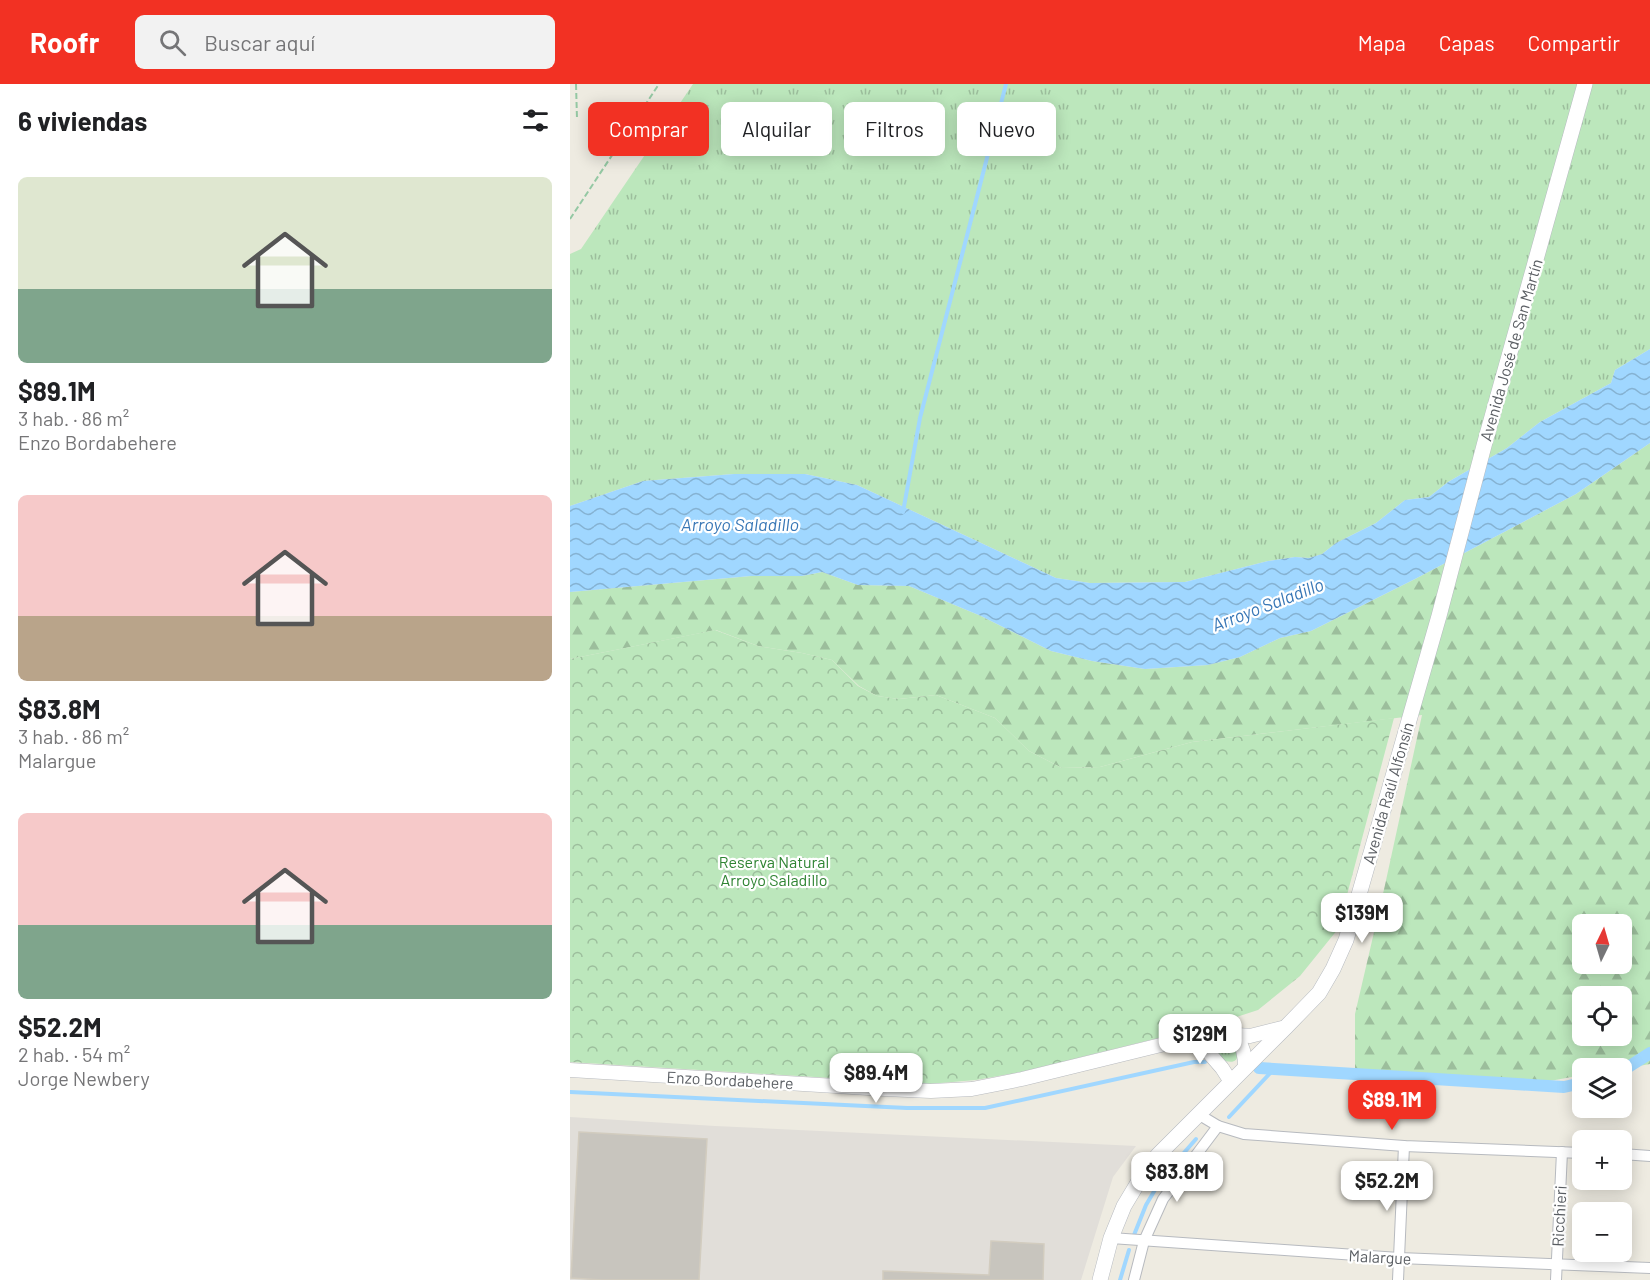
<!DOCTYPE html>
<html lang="es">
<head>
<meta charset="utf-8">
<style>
	:root { --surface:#fff; --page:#f2f2f2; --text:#202124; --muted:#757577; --accent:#f23123 }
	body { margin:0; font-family:Barlow,sans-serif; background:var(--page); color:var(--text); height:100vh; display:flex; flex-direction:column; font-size:22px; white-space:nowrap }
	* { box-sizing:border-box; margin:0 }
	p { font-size:20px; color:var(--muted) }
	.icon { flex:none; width:33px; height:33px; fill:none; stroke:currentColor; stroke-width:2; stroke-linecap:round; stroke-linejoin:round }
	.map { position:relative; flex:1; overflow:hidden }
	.details { display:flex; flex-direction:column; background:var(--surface); width:570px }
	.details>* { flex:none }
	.top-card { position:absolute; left:18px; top:18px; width:570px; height:54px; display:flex; gap:12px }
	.needle { width:39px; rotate:5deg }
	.fabs { position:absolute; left:1002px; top:830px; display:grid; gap:12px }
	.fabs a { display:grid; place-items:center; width:60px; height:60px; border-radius:9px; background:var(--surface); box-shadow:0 3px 15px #0003; font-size:30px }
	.price { position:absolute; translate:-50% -51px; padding:0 14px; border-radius:12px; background:#fff; color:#222; font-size:20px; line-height:39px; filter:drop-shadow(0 2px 3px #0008) }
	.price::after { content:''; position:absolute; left:50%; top:36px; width:18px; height:14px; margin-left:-9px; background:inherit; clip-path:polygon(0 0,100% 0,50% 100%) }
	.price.selected { background:var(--accent); color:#fff }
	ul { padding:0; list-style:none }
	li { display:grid; align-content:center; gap:12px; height:318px; padding:0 18px }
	li span { display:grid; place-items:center; height:186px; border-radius:9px; color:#555 }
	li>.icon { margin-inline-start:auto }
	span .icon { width:108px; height:108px; fill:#fffc; stroke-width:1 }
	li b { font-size:26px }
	h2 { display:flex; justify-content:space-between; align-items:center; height:72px; padding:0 18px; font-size:26px }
	.pill { padding:0 21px; border-radius:9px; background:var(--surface); box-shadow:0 3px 15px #0003; font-size:21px; line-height:54px }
	.pill.selected { background:var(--accent); color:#fff }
	header { display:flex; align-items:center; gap:36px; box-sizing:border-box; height:84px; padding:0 30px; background:var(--accent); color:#fff }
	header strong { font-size:28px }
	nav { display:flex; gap:33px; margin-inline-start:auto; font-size:21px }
	.search { width:420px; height:54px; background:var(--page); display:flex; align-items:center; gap:15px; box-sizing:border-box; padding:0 21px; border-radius:9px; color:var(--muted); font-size:22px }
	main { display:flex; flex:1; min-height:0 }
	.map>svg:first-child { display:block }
</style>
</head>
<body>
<header>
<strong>Roofr</strong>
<div class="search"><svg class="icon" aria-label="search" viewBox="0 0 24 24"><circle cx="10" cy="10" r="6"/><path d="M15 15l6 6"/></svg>Buscar aquí</div>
<nav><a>Mapa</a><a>Capas</a><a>Compartir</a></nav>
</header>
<main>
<section class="details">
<h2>6 viviendas<svg class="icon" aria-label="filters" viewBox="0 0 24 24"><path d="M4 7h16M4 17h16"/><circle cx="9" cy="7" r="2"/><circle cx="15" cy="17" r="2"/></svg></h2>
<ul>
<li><span style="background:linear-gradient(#dfe7d0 60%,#7fa58c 0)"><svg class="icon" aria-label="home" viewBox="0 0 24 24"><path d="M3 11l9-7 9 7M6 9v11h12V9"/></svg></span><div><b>$89.1M</b><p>3 hab. · 86 m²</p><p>Enzo Bordabehere</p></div></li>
<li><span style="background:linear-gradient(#f6c9c9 65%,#b9a48a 0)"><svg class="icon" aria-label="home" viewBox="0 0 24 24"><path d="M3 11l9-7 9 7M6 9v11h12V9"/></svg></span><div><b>$83.8M</b><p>3 hab. · 86 m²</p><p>Malargue</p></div></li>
<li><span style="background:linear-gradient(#f6c9c9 60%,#7fa58c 0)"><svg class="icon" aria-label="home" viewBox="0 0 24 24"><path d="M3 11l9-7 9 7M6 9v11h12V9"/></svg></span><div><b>$52.2M</b><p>2 hab. · 54 m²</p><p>Jorge Newbery</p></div></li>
</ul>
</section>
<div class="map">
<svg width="1080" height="1196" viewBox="0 0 1080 1196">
	<defs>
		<pattern id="grass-tufts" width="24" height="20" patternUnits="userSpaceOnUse" patternTransform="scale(1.5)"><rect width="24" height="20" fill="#bce7bc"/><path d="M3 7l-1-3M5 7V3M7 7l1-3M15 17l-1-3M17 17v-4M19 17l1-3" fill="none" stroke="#9cbe9c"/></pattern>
		<pattern id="forest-firs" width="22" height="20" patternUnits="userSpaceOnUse" patternTransform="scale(1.5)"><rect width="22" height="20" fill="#bce7bc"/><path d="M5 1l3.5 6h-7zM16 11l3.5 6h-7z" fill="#9cbe9c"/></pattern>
		<pattern id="park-crowns" width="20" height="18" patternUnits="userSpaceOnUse" patternTransform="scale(1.5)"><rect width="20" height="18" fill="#bce7bc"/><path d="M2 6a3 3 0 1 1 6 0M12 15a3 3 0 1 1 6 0" fill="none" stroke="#9cbe9c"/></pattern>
		<pattern id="water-waves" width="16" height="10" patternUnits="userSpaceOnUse" patternTransform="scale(1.5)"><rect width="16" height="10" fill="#a0d7ff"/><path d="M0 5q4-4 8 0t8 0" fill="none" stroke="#85b2d2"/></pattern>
	</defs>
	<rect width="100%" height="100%" fill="#eeebe1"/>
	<path fill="#e1ded9" d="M0 1033 145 1042 566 1062 543 1093 511 1196H0Z"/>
	<g fill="url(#grass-tufts)">
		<path d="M123 0H1080V265L1045 286 1041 299 970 338 937 364 878 398 859 413 835 416 806 439 766 459 752 470 739 474 725 473 698 477 615 498 520 499 486 494 287 401 235 390H164L73 397 0 422V170L11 165Z"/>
		<path d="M634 954 659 955 665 959C668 969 671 981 655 977Z"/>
	</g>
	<path fill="url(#forest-firs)" fill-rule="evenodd" d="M1080 359V980L1052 985 1012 984V991L964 1000 785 993V930L815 801 852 631 622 658 530 683 492 684 459 667 425 634 366 611 329 615 307 612 289 602 262 576 232 569 188 562 146 546 0 575V508L181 492H232L252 488 288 501 339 502 411 532 481 567 522 577 575 585 638 581 670 573 710 554 741 547 845 495 1006 410ZM1012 840H1052V879H1012ZM1012 912H1052V951H1012Z"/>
	<path fill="url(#park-crowns)" d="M145 546 188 562 232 569 262 576 288 602 307 612 329 615 366 611 425 634 459 667 492 684 530 683 622 658 824 634 768 845 730 892 688 926 645 940 451 988 406 996 359 1000 0 978V575Z"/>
	<path fill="url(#water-waves)" d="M1080 265V359L1006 410 845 495 741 547 710 554 670 573 638 581 575 585 522 577 481 567 411 532 339 502 288 501 252 488 232 492H181L0 508V422L73 397 164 390H235L287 401 486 494 520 499 615 498 698 477 725 473 739 474 752 470 766 459 806 439 835 416 859 413 878 398 937 364 970 338 1041 299 1045 286Z"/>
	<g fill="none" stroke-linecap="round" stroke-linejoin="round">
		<g stroke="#a0d7ff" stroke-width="4">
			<path d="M333 428 350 334 436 0"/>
			<path d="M0 1008 337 1024H415L624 978H635"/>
			<path d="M659 1033 704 985"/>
			<path d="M564 1151 576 1121 592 1094 626 1055"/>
			<path d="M550 1196 559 1166"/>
		</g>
		<g stroke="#a0d7ff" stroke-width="12">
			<path d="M689 984 994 1003 1012 999"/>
			<path d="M1052 987 1080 969"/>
		</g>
	</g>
	<g fill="#c8c5be" stroke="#d2ccbf" stroke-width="1.5">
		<path d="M9 1048 137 1055 129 1196H32L1 1194Z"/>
		<path d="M421 1157 474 1160 473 1196H313V1187L419 1191Z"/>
	</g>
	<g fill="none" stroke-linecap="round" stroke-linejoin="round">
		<g stroke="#b7babf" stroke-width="12">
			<g id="minor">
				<path d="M628 1030 648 1042 674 1050 834 1062 1012 1069"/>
				<path d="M1052 1070 1080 1072"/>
				<path d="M541 1154 829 1174 1080 1184"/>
				<path d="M564 1196 574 1157 593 1115 648 1042"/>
				<path d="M828 1196 834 1062"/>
				<path d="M986 1196 992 1068"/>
			</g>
		</g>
		<g stroke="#b7babf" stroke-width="15">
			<g id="tertiary">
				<path d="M666 951C673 962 675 971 675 984"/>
				<path d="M611 958 632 961 652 984 661 998"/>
				<path d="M0 986 315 1005 361 1007 402 1005 452 995 603 958 620 952 644 949 680 952 716 943"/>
			</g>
		</g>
		<g stroke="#b7bbc1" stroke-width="16">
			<path id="secondary" d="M530 1196 541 1154 554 1122 569 1097 588 1071 716 943 749 909 763 885 776 856 869 532 915 358 1015 0"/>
		</g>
		<g stroke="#94c8a3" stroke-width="2" stroke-dasharray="6 3" stroke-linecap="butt">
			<path d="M6 0 7 35"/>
			<path d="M0 135 89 0"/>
		</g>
		<use href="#minor" stroke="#fff" stroke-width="10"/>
		<use href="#tertiary" stroke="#fff" stroke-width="14"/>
		<use href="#secondary" stroke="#fff" stroke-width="15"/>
	</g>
	<g text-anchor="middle" stroke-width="4.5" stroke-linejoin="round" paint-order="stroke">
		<g font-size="16" fill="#5a5e63" stroke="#fff">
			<text transform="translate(941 266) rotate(-74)" y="6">Avenida José de San Martín</text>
			<text transform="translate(818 709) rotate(-74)" y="6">Avenida Raúl Alfonsín</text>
			<text transform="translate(160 996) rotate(3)" y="6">Enzo Bordabehere</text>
			<text transform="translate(989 1132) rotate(-87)" y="6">Ricchieri</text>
			<text transform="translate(810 1173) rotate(3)" y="6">Malargue</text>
		</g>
		<g font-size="16" fill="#2f8433" stroke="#fff">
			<text x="204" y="784">Reserva Natural<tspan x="204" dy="18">Arroyo Saladillo</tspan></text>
		</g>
		<g font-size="18" font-style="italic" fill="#3877b6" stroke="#fff">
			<text x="170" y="447">Arroyo Saladillo</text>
			<text transform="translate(698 521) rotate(-21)" y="6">Arroyo Saladillo</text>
		</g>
	</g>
</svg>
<div class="fabs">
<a><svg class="needle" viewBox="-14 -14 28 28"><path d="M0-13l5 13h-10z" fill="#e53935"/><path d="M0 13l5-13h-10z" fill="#757577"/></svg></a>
<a><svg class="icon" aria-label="locate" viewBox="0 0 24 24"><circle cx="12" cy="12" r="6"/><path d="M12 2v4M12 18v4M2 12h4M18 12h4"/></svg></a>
<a><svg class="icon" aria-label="layers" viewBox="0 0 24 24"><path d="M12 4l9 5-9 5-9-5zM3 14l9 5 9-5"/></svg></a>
<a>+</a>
<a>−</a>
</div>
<b class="price" style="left:792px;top:860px">$139M</b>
<b class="price" style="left:630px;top:981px">$129M</b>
<b class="price" style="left:306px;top:1020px">$89.4M</b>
<b class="price selected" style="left:822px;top:1047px">$89.1M</b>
<b class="price" style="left:607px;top:1119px">$83.8M</b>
<b class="price" style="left:817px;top:1128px">$52.2M</b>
<div class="top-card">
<a class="pill selected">Comprar</a>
<a class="pill">Alquilar</a>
<a class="pill">Filtros</a>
<a class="pill">Nuevo</a>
</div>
</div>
</main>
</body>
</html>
